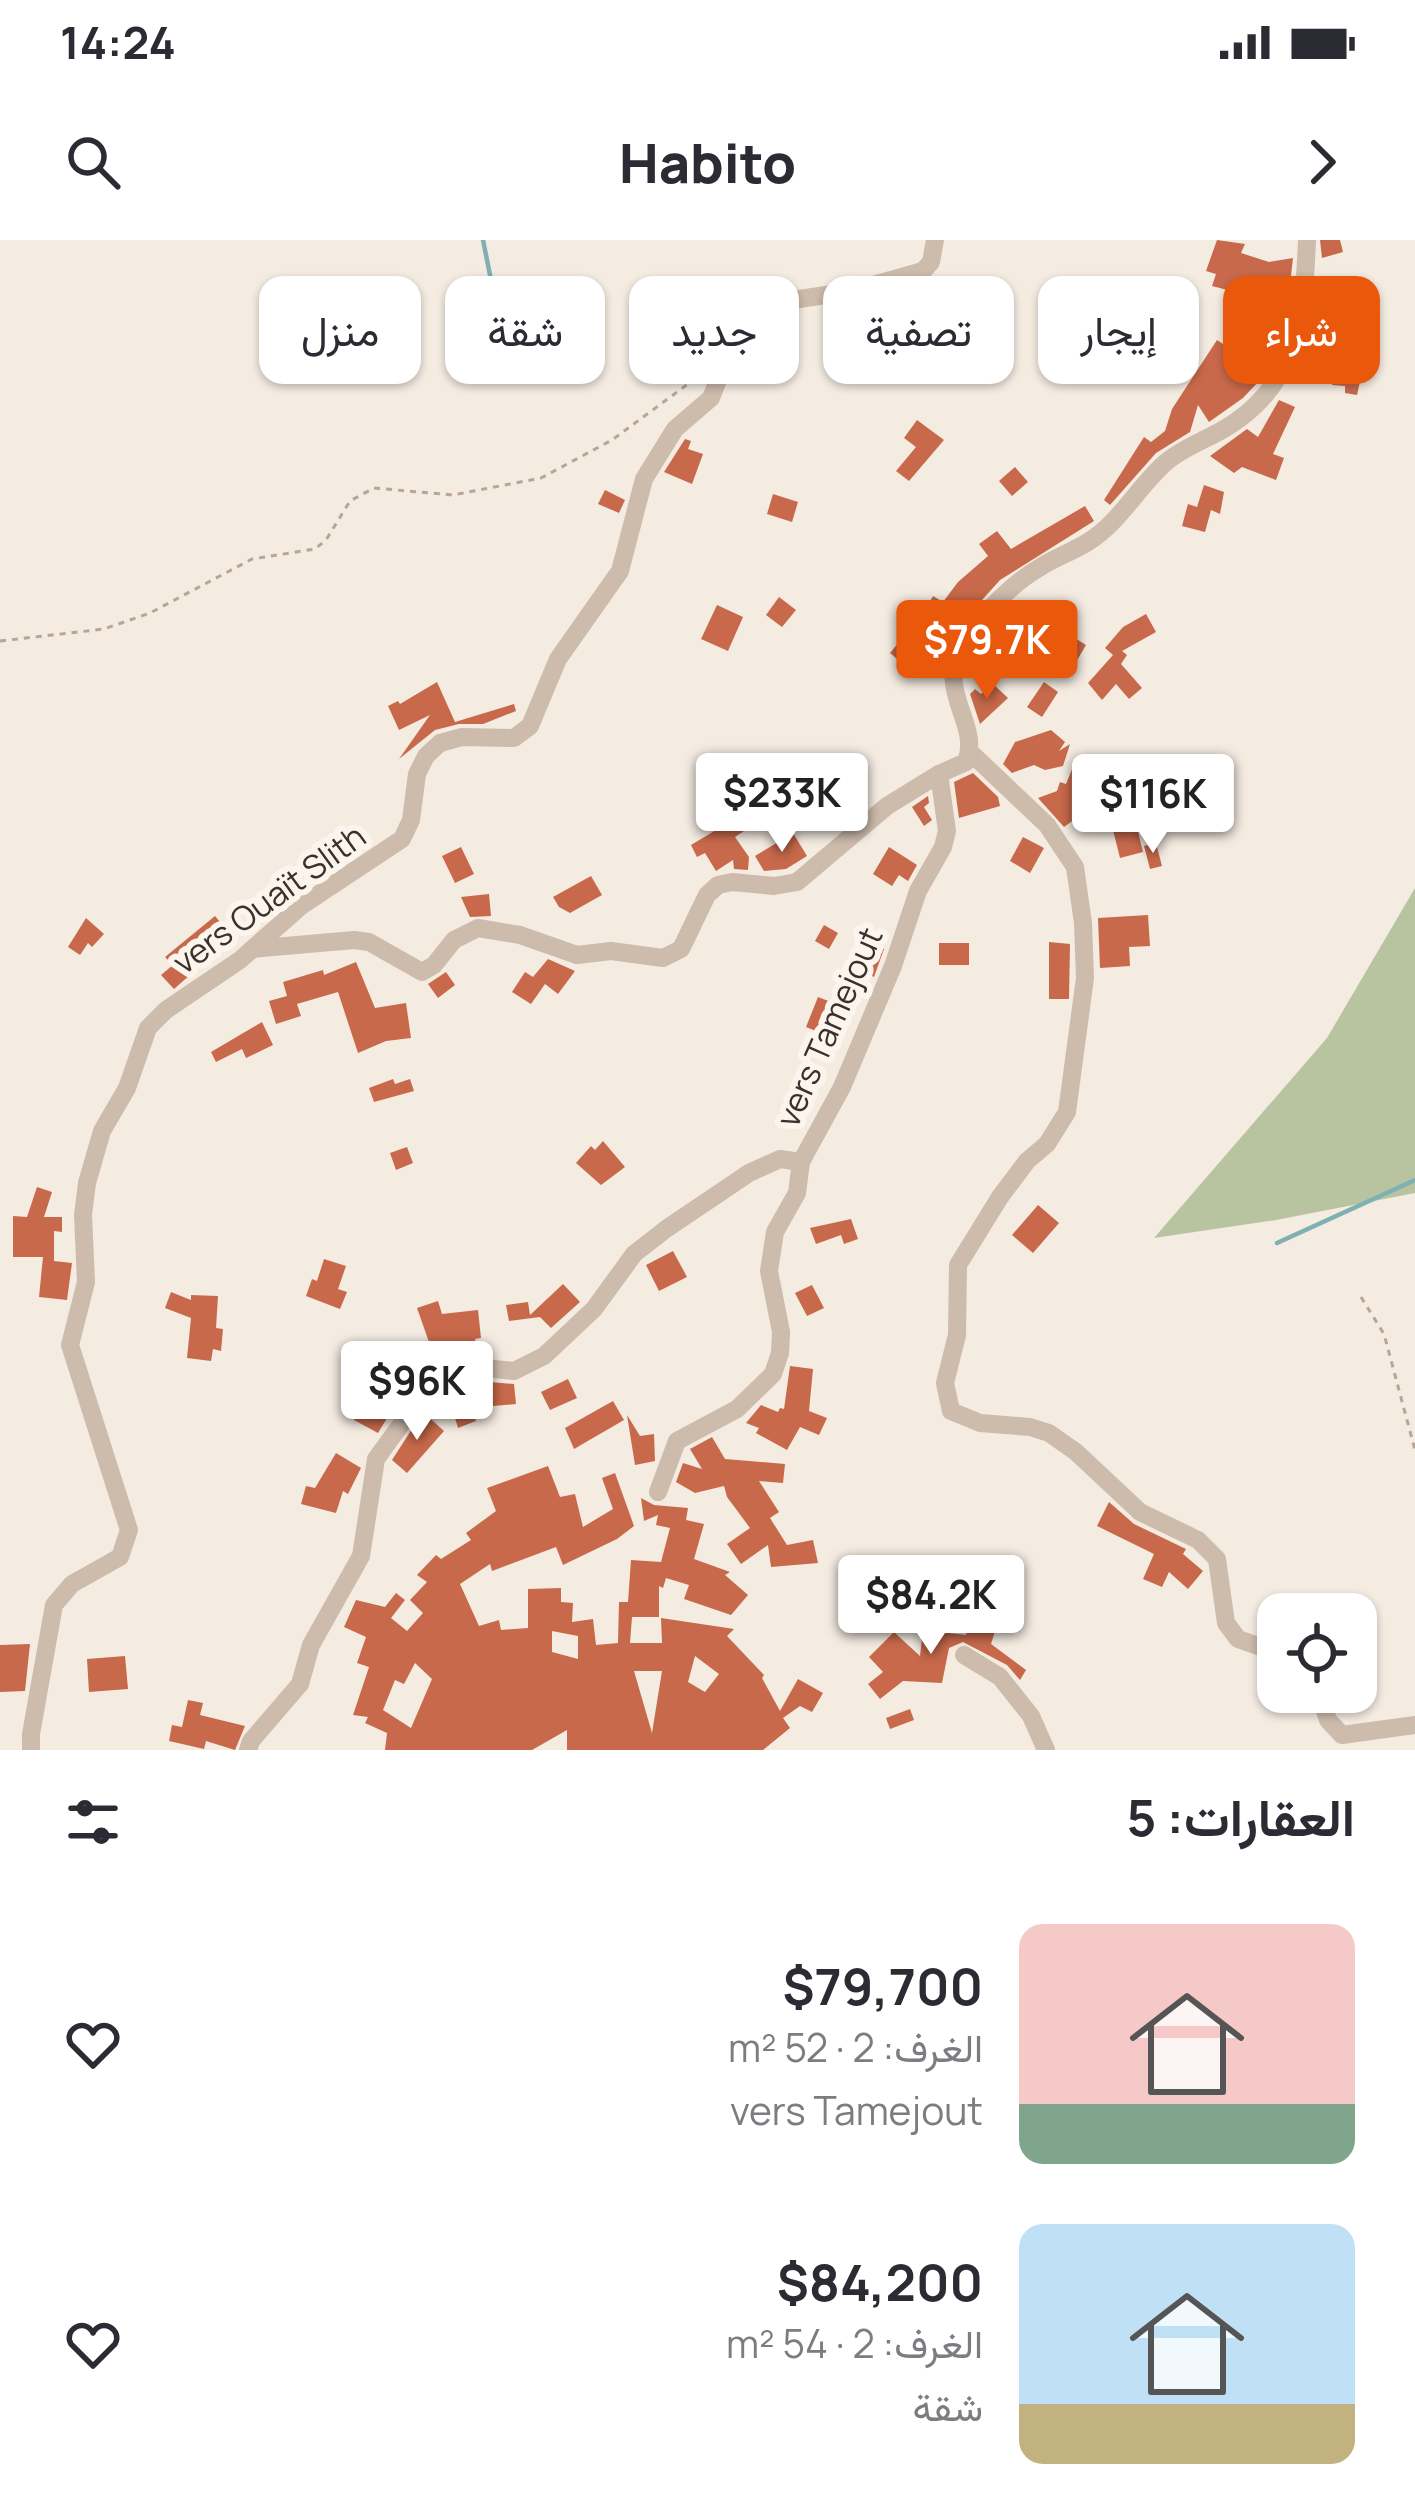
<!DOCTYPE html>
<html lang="ar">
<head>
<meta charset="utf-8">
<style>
	:root { --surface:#fff; --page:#f7f7f7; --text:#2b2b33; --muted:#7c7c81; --accent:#ea580c }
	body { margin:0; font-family:Manrope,Vazirmatn,sans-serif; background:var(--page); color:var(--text); direction:rtl; height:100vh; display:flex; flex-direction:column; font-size:45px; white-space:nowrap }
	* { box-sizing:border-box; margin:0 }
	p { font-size:39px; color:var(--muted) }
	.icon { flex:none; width:66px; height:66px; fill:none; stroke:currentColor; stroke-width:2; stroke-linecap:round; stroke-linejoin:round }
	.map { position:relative; height:1510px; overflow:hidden; direction:ltr }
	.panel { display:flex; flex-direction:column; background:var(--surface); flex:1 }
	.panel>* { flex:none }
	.guide { position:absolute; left:36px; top:36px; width:1344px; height:108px; direction:rtl; display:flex; gap:24px }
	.tools { position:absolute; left:1257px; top:1353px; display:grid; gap:24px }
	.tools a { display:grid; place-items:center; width:120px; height:120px; border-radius:24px; background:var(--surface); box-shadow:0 3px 9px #0004; font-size:60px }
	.price { position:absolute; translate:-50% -102px; padding:0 27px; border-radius:12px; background:#fff; color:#222; font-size:39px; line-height:78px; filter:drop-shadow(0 3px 6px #0008) }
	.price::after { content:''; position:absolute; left:50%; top:72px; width:36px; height:27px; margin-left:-18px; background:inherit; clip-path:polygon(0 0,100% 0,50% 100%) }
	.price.on { background:var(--accent); color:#fff }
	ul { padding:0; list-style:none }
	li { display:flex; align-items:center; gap:36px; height:300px; padding:0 60px }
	li span { display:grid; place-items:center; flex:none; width:336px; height:240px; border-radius:24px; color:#555 }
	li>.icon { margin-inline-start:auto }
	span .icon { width:144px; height:144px; fill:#fffc; stroke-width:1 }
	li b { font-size:51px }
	h2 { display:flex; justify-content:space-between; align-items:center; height:144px; padding:0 60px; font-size:51px }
	.pill { padding:0 42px; border-radius:24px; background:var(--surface); box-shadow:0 3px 9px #0004; font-size:42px; line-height:108px }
	.pill.on { background:var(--accent); color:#fff }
	.status { display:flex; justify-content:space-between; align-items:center; height:84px; padding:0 60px; background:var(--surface); direction:ltr }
	.status svg { height:33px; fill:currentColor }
	header { display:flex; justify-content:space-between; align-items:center; height:156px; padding:0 60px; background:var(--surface); font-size:54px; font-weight:800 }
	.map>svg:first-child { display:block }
</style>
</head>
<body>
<div class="status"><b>14:24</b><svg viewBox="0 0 49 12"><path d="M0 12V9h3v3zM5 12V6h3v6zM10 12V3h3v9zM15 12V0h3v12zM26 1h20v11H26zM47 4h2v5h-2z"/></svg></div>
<header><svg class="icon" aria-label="forward" viewBox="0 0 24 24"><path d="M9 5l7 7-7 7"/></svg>Habito<svg class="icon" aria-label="search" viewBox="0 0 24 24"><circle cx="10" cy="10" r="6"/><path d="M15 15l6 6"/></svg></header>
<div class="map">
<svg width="1415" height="1510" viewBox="0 0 1415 1510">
	<rect width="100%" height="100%" fill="#f4ebe1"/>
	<path fill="#b8c4a0" d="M1415 648V953L1276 980 1154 998 1327 798Z"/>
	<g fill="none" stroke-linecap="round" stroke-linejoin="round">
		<g stroke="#7fb0b2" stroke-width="4.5">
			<path d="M483 0 496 65"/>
			<path d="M1277 1003 1415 940"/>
		</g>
	</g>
	<g fill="#c8694b" fill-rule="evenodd">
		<path d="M1217 0 1245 4 1241 13 1269 22 1293 18 1287 71 1268 67 1272 52 1242 42 1239 53 1212 46 1216 34 1206 31Z"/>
		<path d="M1320 0H1340L1343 12 1322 18Z"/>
		<path d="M782 75 792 88 763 110 752 96Z"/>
		<path d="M1265 98 1278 107 1260 140 1243 158 1209 182 1198 165 1190 192 1156 213 1110 265 1104 260 1144 197 1151 202 1165 191 1172 169 1217 100 1249 121Z"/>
		<path d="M1334 122 1364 124 1357 155 1345 153V146L1332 145Z"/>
		<path d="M1279 160 1295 167 1273 214 1284 218 1276 240 1242 227 1234 233 1210 216 1247 189 1258 197Z"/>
		<path d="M917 180 944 200 909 241 896 231 916 207 904 198Z"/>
		<path d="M685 199 691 201 688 209 703 214 692 244 664 232Z"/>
		<path d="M1015 227 1028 242 1012 256 999 241Z"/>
		<path d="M1204 245 1224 252 1220 274 1211 270 1205 292 1182 286 1188 264 1197 267Z"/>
		<path d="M605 250 625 260 619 273 598 264Z"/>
		<path d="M773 254 798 262 792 282 767 274Z"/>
		<path d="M1085 266 1094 281 1000 340 955 390 936 430H924V419L948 385 924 372 933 356 943 362 958 342 988 316 979 304 997 291 1011 309Z"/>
		<path d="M779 357 796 370 782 387 766 375Z"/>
		<path d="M717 365 743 377 728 411 701 399Z"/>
		<path d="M1146 374 1156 392 1122 411 1127 415 1121 424 1142 448 1129 459 1116 444 1102 460 1088 443 1113 415 1105 408 1123 387Z"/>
		<path d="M1026 387 1043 400 1030 418 1026 415 1005 434 996 424 1015 407Z"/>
		<path d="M1067 393 1086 405 1076 422 1057 411Z"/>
		<path d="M905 395 923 409 908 428 890 413Z"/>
		<path d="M437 442 455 482 514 464 516 471 483 484H459L435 490 399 519 430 475 399 490 388 466 398 461 400 464Z"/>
		<path d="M1044 442 1058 452 1042 477 1027 467Z"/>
		<path d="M992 443 1008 458 980 484 970 454 975 449 981 454Z"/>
		<path d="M1051 490 1065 502 1059 511 1070 504 1063 526 1045 530 1034 525 1012 533 1003 524 1015 502Z"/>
		<path d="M1073 527 1095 536 1088 562 1082 560 1075 579 1064 587 1038 558 1057 551 1060 542 1066 544Z"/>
		<path d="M973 533 998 557 1000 566 959 578 954 542Z"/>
		<path d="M928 556 929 563 924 567 932 580 924 586 912 567Z"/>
		<path d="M736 578 744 591 735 597 749 617 748 630 734 629 733 620 716 631 705 613 697 617 691 605Z"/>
		<path d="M1136 584 1143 612 1120 618 1113 590Z"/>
		<path d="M793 593 807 616 786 629 764 631 755 616Z"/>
		<path d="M1023 597 1044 608 1030 633 1010 621Z"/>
		<path d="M1156 603 1162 626 1150 629 1144 606Z"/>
		<path d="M461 607 474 634 455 643 442 616Z"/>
		<path d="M889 607 917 625 908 641 899 635 892 646 873 634Z"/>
		<path d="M591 636 602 655 570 673 559 667 553 657Z"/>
		<path d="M489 654 491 676 470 677 461 657Z"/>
		<path d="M1148 675 1150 706 1129 707 1130 726 1100 728 1098 678Z"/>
		<path d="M215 676 233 697 174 749 161 735 173 725 165 717Z"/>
		<path d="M86 678 104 694 92 707 88 703 80 715 68 707Z"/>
		<path d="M824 685 838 693 829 709 815 701Z"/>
		<path d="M868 700 884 709 874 737 854 727Z"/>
		<path d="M1049 702 1070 704 1069 759H1049Z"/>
		<rect x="939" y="703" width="30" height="22"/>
		<path d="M548 719 575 731 558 754 545 744 531 764 512 752 525 732 533 737Z"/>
		<path d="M356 722 375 768 406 763 411 798 386 801 358 813 338 752 297 764 301 776 276 784 269 761 287 756 283 742 323 730 324 735Z"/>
		<path d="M446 732 455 745 438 758 428 744Z"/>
		<path d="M818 757 844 767 831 797 806 787Z"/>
		<path d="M262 782 273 805 246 818 242 809 216 822 211 812Z"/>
		<path d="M393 839 395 844 410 839 414 851 374 862 369 848Z"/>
		<path d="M603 901 625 927 601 945 576 923 591 906 595 910Z"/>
		<path d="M407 907 413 923 396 930 390 913Z"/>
		<path d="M37 947 52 952 44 977H62V992L54 991V1021L72 1023 67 1060 39 1057 43 1017H13V976L27 977Z"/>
		<path d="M1038 965 1059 983 1033 1013 1012 995Z"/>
		<path d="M851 979 858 999 844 1004 841 995 816 1004 810 988Z"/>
		<path d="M673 1011 687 1037 659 1051 646 1025Z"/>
		<path d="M324 1019 346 1026 338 1049 347 1052 340 1069 306 1056 312 1039 317 1041Z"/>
		<path d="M563 1044 580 1062 551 1088 540 1077 509 1081 506 1065 528 1062 530 1075Z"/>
		<path d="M812 1045 824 1068 807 1076 795 1053Z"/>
		<path d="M171 1052 191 1060V1055L218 1056 216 1088 223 1089 221 1111 213 1109 211 1121 187 1118 191 1078 165 1068Z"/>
		<path d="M438 1061 442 1074 478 1070 481 1098 475 1099 476 1103 451 1106 454 1115 434 1119 420 1130 412 1107 429 1102 417 1068Z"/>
		<path d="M790 1126 813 1129 809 1171 827 1178 819 1195 800 1187 787 1210 756 1193 759 1188 746 1183 761 1165 778 1172 780 1168 784 1169Z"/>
		<path d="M568 1139 577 1158 550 1170 541 1152Z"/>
		<path d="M466 1140 514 1144 516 1164 471 1168 476 1181 458 1188 445 1144Z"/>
		<path d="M372 1147 398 1160 378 1193 354 1180Z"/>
		<path d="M613 1161 624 1180 574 1209 565 1188Z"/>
		<path d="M423 1172 444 1191 407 1233 392 1220Z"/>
		<path d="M627 1175 640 1196 654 1194 655 1221 635 1225Z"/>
		<path d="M712 1197 725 1219 785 1224 783 1243 759 1241 779 1272 770 1278 787 1305 813 1300 818 1323 771 1327 768 1305 741 1324 727 1304 750 1288 727 1257 724 1246 695 1253 676 1242 683 1223 702 1229 690 1209Z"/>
		<path d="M336 1213 361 1228 348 1254 343 1251 336 1273 301 1264 306 1246 315 1248Z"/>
		<path d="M548 1226 560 1257 575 1254 583 1287 613 1269 602 1238 615 1233 634 1286 617 1299 563 1325 556 1307 492 1331 490 1324 460 1344 479 1386 499 1380 501 1390 528 1388V1349L561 1348V1362L573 1363 572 1382 593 1379 596 1405 618 1403 619 1362H628L631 1320 661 1322 670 1288 656 1285 658 1275 644 1281 641 1258 654 1265 688 1268 686 1280 704 1284 694 1319 730 1332 725 1335 748 1355 731 1375 684 1359 689 1345 666 1338 663 1348 659 1346V1377H632L630 1403H662L661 1378 734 1389 727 1396 764 1435 762 1438 780 1471 798 1439 823 1453 812 1472 800 1466 783 1478 790 1488 763 1510H567V1490L532 1510H385L387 1493 365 1483 368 1477 353 1475 369 1427 357 1423 366 1397 344 1387 356 1360 385 1367 396 1353 405 1360 391 1378 407 1391 423 1373 410 1360 427 1342 417 1335 436 1315 441 1319 471 1300 466 1293 496 1271 487 1248ZM552 1391 578 1396V1419L552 1412ZM695 1416 719 1434 705 1452 688 1442ZM415 1423 432 1439 411 1488 383 1470 395 1440 404 1444ZM634 1431H662L652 1493Z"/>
		<path d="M1109 1262 1134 1284 1186 1309 1183 1314 1203 1331 1188 1349 1169 1332 1162 1347 1143 1339 1154 1314 1097 1286Z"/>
		<path d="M972 1376 996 1388 991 1404 1026 1430 1020 1440 1007 1425 963 1402 949 1408 942 1443 903 1441 880 1459 868 1444 883 1432 869 1417 894 1392 920 1416 923 1390 966 1395Z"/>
		<path d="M30 1404 25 1451 0 1452V1405Z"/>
		<path d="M125 1416 128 1449 89 1452 87 1419Z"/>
		<path d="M188 1460 203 1463 200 1475 245 1486 235 1510 206 1501 204 1509 169 1501 172 1485 182 1487Z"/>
		<path d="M910 1469 914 1480 890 1489 886 1478Z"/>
	</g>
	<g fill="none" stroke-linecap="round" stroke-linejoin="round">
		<g stroke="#b9a596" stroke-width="3" stroke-dasharray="6 6" stroke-linecap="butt">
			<path d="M0 401 104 389 150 373 252 319 315 309 326 300 350 261 374 248 453 255 541 238 612 200 692 141 705 126"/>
			<path d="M1361 1057 1384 1094 1415 1210"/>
		</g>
		<g stroke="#cdbbac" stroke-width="18">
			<path d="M970 512 1047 585 1075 627 1083 683 1085 738 1067 872 1047 904 1027 921 1000 957 958 1025 957 1095 945 1143 951 1171 980 1183 1030 1187 1049 1193 1076 1212 1140 1272 1198 1300 1217 1319 1226 1383 1238 1399 1278 1413"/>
			<path d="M252 709 354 700 369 702 422 732 434 725 454 700 478 688 520 695 577 715 611 711 663 718 681 709 707 655 718 645 732 642 774 646 797 642 887 566 939 534"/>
			<path d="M658 1252 677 1201 737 1169 773 1134 780 1113 781 1092 769 1031 775 992 797 953 801 922 842 847 893 726 918 651 943 607 947 591 939 534 966 522C982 481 931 451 966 398 982 374 1013 343 1039 328 1054 318 1072 312 1088 302 1120 282 1137 248 1165 223 1183 207 1209 199 1229 186 1299 142 1304 74 1307 0"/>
			<path d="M964 1415 1000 1437 1031 1476 1046 1510"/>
			<path d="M1319 1452 1328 1480 1342 1495 1415 1485"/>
			<path d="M31 1510V1494L54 1365 72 1344 120 1317 129 1290 70 1105 86 1042 83 975 87 943 102 891 127 848 148 788 166 770 240 720 301 666 402 599 411 580 417 534 426 516 440 503 462 497 514 498 530 486 558 419 620 331 644 239 675 189 711 158 736 95 746 81 773 63 852 51 923 31 931 22 935 0"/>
			<path d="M248 1510 251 1501 300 1444 311 1405 361 1316 376 1219 405 1179 417 1150 438 1132 465 1126 514 1131 544 1116 594 1069 634 1014 666 989 749 933 780 919 801 922"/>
		</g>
	</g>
	<g text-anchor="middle" stroke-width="12" stroke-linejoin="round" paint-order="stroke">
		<g font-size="33" fill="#3b302b" stroke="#fbf5ee">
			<text transform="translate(269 659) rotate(-36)" y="12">vers Ouaït Slith</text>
			<text transform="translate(829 787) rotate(-66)" y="12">vers Tamejout</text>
		</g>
	</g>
</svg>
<div class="tools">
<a><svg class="icon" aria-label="locate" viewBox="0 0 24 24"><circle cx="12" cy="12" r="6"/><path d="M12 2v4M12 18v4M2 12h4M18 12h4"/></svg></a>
</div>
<b class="price on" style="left:987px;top:462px">$79.7K</b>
<b class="price" style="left:782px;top:615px">$233K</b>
<b class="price" style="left:1153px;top:616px">$116K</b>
<b class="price" style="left:417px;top:1203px">$96K</b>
<b class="price" style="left:931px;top:1417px">$84.2K</b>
<div class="guide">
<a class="pill on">شراء</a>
<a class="pill">إيجار</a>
<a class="pill">تصفية</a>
<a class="pill">جديد</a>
<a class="pill">شقة</a>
<a class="pill">منزل</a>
</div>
</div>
<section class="panel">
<h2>العقارات: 5<svg class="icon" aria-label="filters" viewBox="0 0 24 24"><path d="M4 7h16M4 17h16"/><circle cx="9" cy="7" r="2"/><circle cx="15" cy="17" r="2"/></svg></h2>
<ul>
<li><span style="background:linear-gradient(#f6c9c9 75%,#7fa58c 0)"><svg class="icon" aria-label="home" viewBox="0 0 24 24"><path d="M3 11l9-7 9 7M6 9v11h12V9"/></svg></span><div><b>$79,700</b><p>الغرف: 2 · 52 m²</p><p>vers Tamejout</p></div><svg class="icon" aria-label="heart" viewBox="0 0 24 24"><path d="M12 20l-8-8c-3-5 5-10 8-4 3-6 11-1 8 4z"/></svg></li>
<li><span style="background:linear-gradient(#bfe0f5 75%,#c2b280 0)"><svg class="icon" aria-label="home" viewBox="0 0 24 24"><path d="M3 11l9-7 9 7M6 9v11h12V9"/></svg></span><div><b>$84,200</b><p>الغرف: 2 · 54 m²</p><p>شقة</p></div><svg class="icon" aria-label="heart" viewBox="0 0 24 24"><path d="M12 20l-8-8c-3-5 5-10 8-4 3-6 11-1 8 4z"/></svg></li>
</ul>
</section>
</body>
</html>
